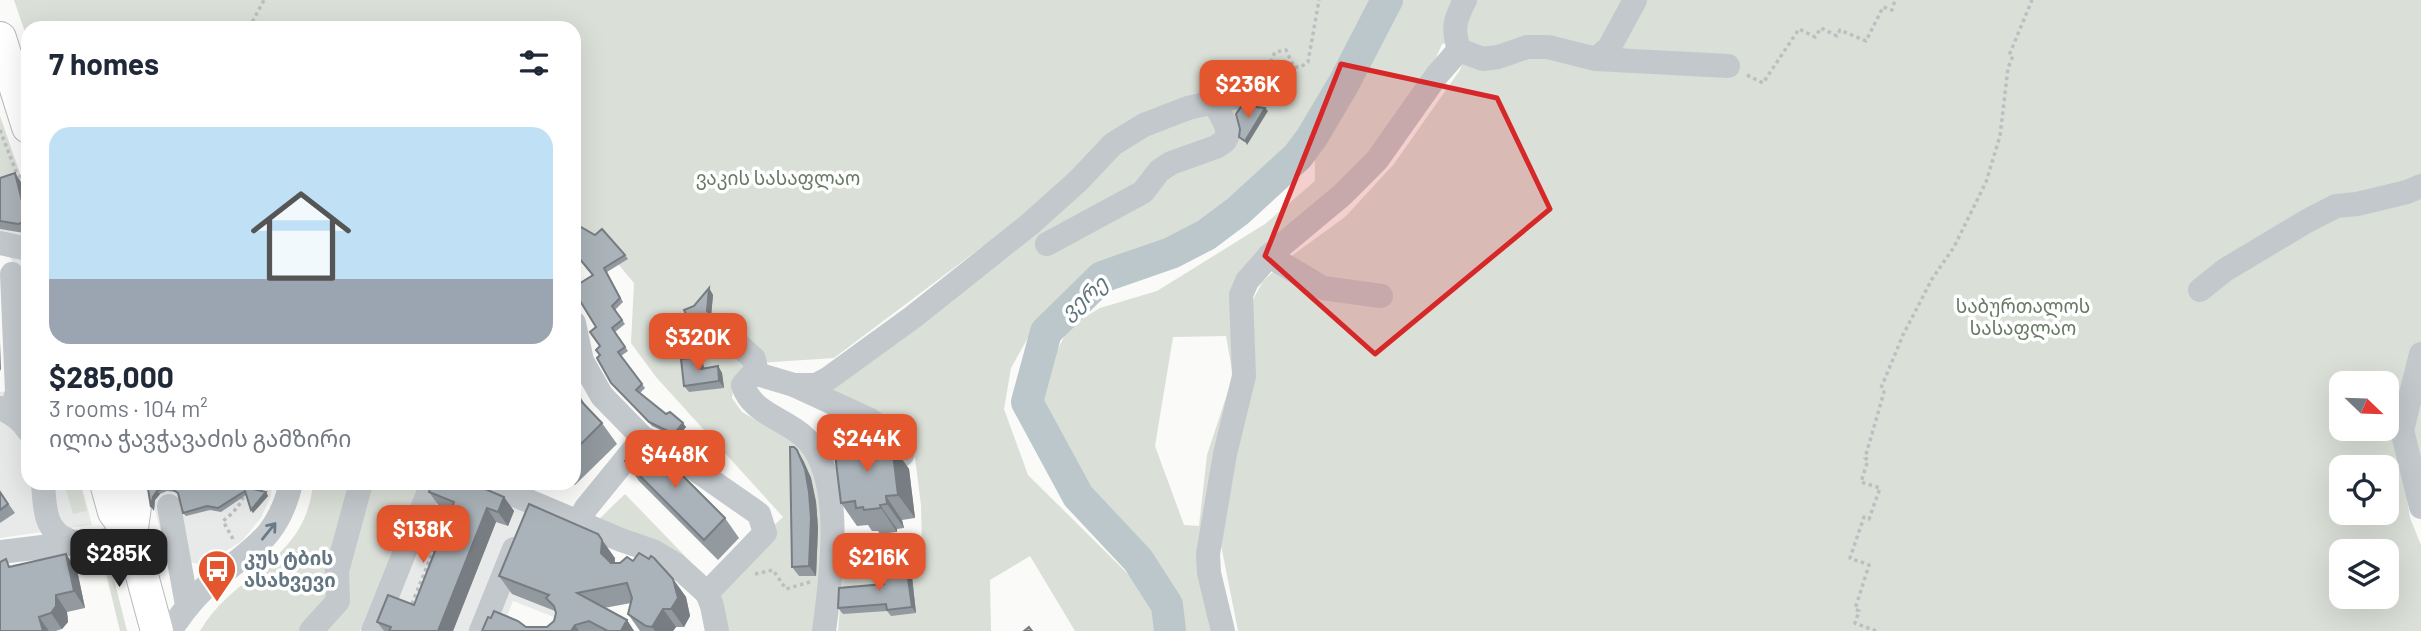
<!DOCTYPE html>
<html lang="en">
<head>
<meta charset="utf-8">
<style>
	:root { --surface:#fff; --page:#f6f6f7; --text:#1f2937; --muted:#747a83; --line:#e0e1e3; --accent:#e4572e }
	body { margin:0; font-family:Barlow,"Noto Sans Georgian",sans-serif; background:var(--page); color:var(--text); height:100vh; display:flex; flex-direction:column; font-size:26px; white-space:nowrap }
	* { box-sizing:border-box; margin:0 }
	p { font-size:23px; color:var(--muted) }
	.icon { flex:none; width:38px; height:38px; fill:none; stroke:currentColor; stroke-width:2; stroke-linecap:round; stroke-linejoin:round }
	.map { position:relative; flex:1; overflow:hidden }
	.details { position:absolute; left:21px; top:21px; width:560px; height:469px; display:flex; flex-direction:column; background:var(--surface); border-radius:21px; box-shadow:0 7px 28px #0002 }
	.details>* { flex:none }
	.needle { width:46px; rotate:113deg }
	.buttons { position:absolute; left:2329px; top:371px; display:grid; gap:14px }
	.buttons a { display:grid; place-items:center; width:70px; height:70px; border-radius:14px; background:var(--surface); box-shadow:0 7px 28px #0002; font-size:35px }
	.price { position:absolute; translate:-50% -60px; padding:0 16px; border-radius:14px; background:var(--accent); color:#fff; font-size:23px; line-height:46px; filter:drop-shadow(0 2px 4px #0008) }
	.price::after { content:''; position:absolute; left:50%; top:42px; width:21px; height:16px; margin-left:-10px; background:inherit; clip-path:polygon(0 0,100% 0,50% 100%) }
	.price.active { background:#222; color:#fff }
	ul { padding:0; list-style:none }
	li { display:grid; align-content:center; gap:14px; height:371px; padding:0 28px }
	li+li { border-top:2px solid var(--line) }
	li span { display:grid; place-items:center; height:217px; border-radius:21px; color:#555 }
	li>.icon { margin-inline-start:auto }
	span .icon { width:126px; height:126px; fill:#fffc; stroke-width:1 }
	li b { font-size:30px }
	h2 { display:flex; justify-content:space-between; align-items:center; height:84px; padding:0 28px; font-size:30px }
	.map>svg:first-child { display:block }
</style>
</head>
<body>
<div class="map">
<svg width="2421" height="631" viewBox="0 0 2421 631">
	<rect width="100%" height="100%" fill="#fafaf8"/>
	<g fill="#e8e9e9">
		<path d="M23 182 28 202V483H81L92 525 0 538V392L27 388 18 274 0 235V194L3 188Z"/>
		<path d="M148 483H272L271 496 261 518 242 541 213 559 198 564 186 561 163 540Z"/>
		<path d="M443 483H457L573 529 575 585 554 617 513 601 501 631H384Z"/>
	</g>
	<g fill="#dadfd7" fill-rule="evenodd">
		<path d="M14 0H2421V487H2405L2410 518 2421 545V631H1238L1220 540 1252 378 1250 305 1263 281 1290 257 1345 217 1394 164 1460 70 1470 44 1461 41 1442 44 1435 60 1369 156 1243 270 1239 373 1218 448 1213 631H1186L1174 590 1164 575 1088 495 1054 442 1038 399 1051 362 1070 326 1100 308 1157 291 1265 224 1315 181 1314 109 1295 144 1234 199 1166 245 1100 268 1038 320 1011 368 1004 409 1028 475 1130 576 1153 611 1158 631H1075L1030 556 990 580 991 631H838L845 546H922L921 505 915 458 892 428 810 392 988 259 983 246 834 358 757 363 735 380 732 398 742 412 801 446 818 472 827 547 820 631H721L658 551 594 524 625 494 712 584 783 517 656 377 631 343 634 283 593 234 574 222V28H28V41ZM1226 336 1233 376 1207 455 1199 526 1184 525 1155 446 1173 337ZM2342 383H2387V429H2342ZM2342 467H2387V513H2342ZM2342 551H2387V597H2342Z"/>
		<path d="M0 116 23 182 3 188 0 178Z"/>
		<path d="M64 483H80L87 511 73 514Z"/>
		<path d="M313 483H419L360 631H200C234 572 306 563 313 483Z"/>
		<path d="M108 555 127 631H120L102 557Z"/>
	</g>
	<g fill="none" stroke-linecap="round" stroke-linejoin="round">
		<path stroke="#bbc7cb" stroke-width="32" d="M1170 631 1167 605 1138 560 1078 496 1027 402 1046 332 1102 277 1171 253 1206 235 1238 211 1298 156 1312 137 1344 83 1387 0"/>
		<g stroke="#b5babe" stroke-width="34">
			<g id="major">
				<path d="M0 38 28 127"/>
				<path d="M106 483 114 512 131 535"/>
				<path d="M130 483 135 506 131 535 157 631"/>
			</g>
		</g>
		<g stroke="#bbbfc2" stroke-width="3.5" stroke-dasharray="3.5 3.5" stroke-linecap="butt">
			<path d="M249 28 264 0"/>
			<path d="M1265 75 1275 52 1286 50 1294 67H1301L1308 62 1319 0"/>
			<path d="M1747 75 1763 83 1799 29 1815 37 1821 28 1837 36 1840 30 1866 41 1883 7 1892 10 1895 0"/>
			<path d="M0 130 17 174 25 181"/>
			<path d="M233 539 223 521C236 511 245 500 247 483"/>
			<path d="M755 574 773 570 786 589 810 582"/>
			<path d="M412 604 446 519"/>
			<path d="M1876 631 1855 623 1859 611 1855 609 1869 565 1850 558 1864 517 1869 519 1880 488 1861 482 1868 460 1865 458 1884 392 1881 388 1903 335 1932 279 1954 247 1986 182 2000 136 2008 68 2013 56 2010 53 2032 0"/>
		</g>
		<g stroke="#c3c8cc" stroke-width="24">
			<path d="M1465 0C1455 20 1452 27 1459 50L1483 59 1498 57 1527 47H1548L1596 59 1728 66"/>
			<path d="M1596 59 1609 48 1635 0"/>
			<path d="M0 243 28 249"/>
			<path d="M1047 244 1143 192 1159 171 1171 163 1216 147 1225 141 1228 135 1226 125 1214 102"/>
			<path d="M1269 256 1323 288 1381 296"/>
			<path d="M2200 290 2225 270 2307 221 2336 206 2357 204 2407 192 2421 186"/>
			<path d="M574 323 582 361 602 396 643 438 586 508 578 522"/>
			<path d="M732 339 754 359 757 374"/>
			<path d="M2421 354 2402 430 2421 507"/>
			<path d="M794 385 870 420 892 434 902 455"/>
			<path d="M0 408C12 413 21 419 28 430"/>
			<path d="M11 413 17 392 12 274"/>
			<path d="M643 438 663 447 759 514 765 533 707 593"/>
			<path d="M43 483C44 495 44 511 49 522 64 555 105 540 131 535"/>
			<path d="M486 483 621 540 653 551 675 564 707 593 712 606 717 631"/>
			<path d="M169 506 187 605"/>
			<path d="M0 552 75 543"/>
			<path d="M170 631C183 611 197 593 216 578 255 547 279 535 291 483"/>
			<path d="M311 631 338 601 337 571 361 483"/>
			<path d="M373 631 432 483"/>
			<path d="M481 631 514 549"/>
			<path d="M824 631C831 579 847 472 802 435 782 418 751 412 743 385L750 377 757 374 794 385H816L829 378 913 317 1030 224 1078 181 1113 144 1144 125 1188 108 1258 92"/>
			<path d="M1223 631 1209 573 1208 554 1225 454 1244 376 1241 295 1247 281 1269 256 1342 195 1377 160 1437 75 1459 50"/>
		</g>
		<use href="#major" stroke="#fff" stroke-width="32"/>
	</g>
	<g fill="#929a9f">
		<path d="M0 178 21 182 28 208V232L24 233 0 229Z"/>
		<path d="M574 223 625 255 628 259 607 272 623 302 615 310 625 324 615 332 628 351 621 356 645 388 640 393 666 414 686 427 677 438 652 426 611 383 600 355V346L596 327 593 276 577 256 574 257Z"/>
		<path d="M709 288 713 295 711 315 720 325 711 331H706L693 347 694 306Z"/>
		<path d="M703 363 704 368 718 366 722 373 724 388 689 392 684 386Z"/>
		<path d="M574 391 580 396 589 411 602 423 617 444 575 485 572 483H574Z"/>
		<path d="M873 440 880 447 892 445 909 469 915 518 902 520 904 528 897 529V532L880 534 878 531H872L868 525 857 526 841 503 848 453Z"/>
		<path d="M803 460 811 478 816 502 818 528 816 576H799L792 567Z"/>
		<path d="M625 461 725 518 739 538 718 560 639 481Z"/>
		<path d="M147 483H248L245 487 266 492 268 496 253 513 246 495 221 512 210 510 186 516 183 513 179 495 175 492 167 491 160 494 155 500 154 511Z"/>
		<path d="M0 492 15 513 0 523Z"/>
		<path d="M429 492 504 497 514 511 508 526 496 522 453 631H384L377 622 414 605 451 511 439 506Z"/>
		<path d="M615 558V563L633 561 673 579 686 597 690 616 684 627H676L673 631H640L628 614 631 603 604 608 627 620 634 631H482L526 627H547L554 621 556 613 555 611 512 594 499 576Z"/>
		<path d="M11 567 77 570 85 608 67 612 68 622 62 629 56 631H0Z"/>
		<path d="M907 571 912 577 916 613 891 616 887 611 843 614 838 608Z"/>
	</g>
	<g fill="#777d82">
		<path d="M1265 108 1268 111 1247 145 1245 141Z"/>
		<path d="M15 173 21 182 28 208V222Z"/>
		<path d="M709 288 713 295 711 317 707 311Z"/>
		<path d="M702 324 706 331 693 347 689 340Z"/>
		<path d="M0 342 1 371 0 369Z"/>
		<path d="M699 357 703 363 705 375 701 369Z"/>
		<path d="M718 366 722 373 724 388 719 381Z"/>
		<path d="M683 423 686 427 677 438 674 434Z"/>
		<path d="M892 445 909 469 915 518 898 495Z"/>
		<path d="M797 450 803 460 811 478 816 502 818 528 816 576 809 566Z"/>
		<path d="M157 491 160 494 155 500 154 511 151 507 153 497Z"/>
		<path d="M266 492 268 496 253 513 251 510Z"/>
		<path d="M886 496 902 520 904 528 887 504Z"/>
		<path d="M504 497 514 511 508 526 498 512Z"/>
		<path d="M880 505 897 529V532L881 508Z"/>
		<path d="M487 508 496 522 453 631H438Z"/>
		<path d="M598 534 615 558 614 571 601 553Z"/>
		<path d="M66 554 77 570 85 608 74 591Z"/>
		<path d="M907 571 912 577 916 613 912 607Z"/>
		<path d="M673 579 686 597 690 616 684 627 671 609Z"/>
		<path d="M56 595 67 612 68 622 62 629 51 613Z"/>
		<path d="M663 609 676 627 673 631H655L652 627Z"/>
		<path d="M39 617 49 631H43Z"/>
		<path d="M627 620 634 631H621Z"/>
		<path d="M575 625 579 631H571Z"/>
	</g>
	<g fill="#aab3b9" stroke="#777d82" stroke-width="2">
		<path d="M1248 106 1265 108 1245 141 1239 137 1240 129 1236 114 1241 107Z"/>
		<path d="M15 173 27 221 18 224 0 221V178Z"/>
		<path d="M574 223 595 235 602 229 625 255 604 268 620 298 612 306 622 320 612 328 625 347 618 352 642 384 636 390 666 414 670 412 683 423 674 434 649 422 611 383 597 358 600 355 596 350 600 346 590 332 596 327 574 291V287L593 275 574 252Z"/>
		<path d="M709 288 707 311 716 318 706 325 702 324 689 340V320L684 310 694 306Z"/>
		<path d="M28 310V354L25 311Z"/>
		<path d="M699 357 701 369 718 366 719 381 684 386 681 359Z"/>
		<path d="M574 391 580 396 578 398 602 423 574 451Z"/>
		<path d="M871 437V440H874L880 447 892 445 898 495 886 496 887 504 880 505 881 508 864 510 863 507 856 508 855 501 841 503 835 454 848 453 847 445 854 444 853 439Z"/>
		<path d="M644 442 661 454 725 518 704 540 625 461Z"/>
		<path d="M790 447H794L797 450 805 469 809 492 811 518 809 566 792 567Z"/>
		<path d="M147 483H242L240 486 266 492 251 510 245 491 218 508 207 506 183 513 178 493 172 489 164 488 157 491 153 497 151 507Z"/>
		<path d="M432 483H471L504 497 498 512 487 508 438 631H389L391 627 377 622 388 595 414 605 454 502 429 492Z"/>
		<path d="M0 492 8 504 0 510Z"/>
		<path d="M529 504 598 534 602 540 601 553 611 563H620L627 557 633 561 639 553 649 559 651 556 654 558 673 579 678 598 671 609H663L652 627 646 626 628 614 632 598 627 583 577 593 627 620 621 631H605L606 630 589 621 575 625 571 631H482L488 617 491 618 494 611 518 621 526 627H547L554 621 556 613 554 606 546 598 549 595 499 576Z"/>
		<path d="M66 554 74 591 56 595V606L51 613 39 617 43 631H0V562L6 559 9 567Z"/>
		<path d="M907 571 912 607 887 610 886 604 838 608 839 588 884 584 882 574Z"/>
		<path d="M1029 627 1032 631H1024Z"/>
	</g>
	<defs><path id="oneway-shaft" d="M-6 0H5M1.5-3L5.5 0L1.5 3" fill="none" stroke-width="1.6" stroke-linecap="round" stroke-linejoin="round" transform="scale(1.75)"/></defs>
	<use stroke="#6a7a87" href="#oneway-shaft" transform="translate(269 531) rotate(-51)"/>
	<path fill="#d62828" fill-opacity="0.2" stroke="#d62828" stroke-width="5" stroke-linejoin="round" d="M1341 64 1497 98 1550 209 1375 354 1265 256Z"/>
	<defs>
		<g id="bus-pin" transform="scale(2.0125)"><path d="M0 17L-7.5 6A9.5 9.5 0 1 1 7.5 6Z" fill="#e4572e" stroke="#fff"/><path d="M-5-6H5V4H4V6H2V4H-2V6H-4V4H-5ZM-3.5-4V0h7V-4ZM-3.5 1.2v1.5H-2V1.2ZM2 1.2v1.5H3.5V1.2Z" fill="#fff"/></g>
	</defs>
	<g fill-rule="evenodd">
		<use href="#bus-pin" x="217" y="569"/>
	</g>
	<g text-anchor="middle" stroke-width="7" stroke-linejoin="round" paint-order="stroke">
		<g font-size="19" fill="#687a64" stroke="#fff">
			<text x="778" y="185">ვაკის სასაფლაო</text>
			<text x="2023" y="313">საბურთალოს<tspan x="2023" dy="22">სასაფლაო</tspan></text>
		</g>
		<g font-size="19" font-weight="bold" fill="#657683" stroke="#fff" text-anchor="start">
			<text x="244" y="565">კუს ტბის<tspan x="244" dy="22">ასახვევი</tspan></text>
		</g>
		<g font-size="21" font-style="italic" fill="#60757c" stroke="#fff">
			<text transform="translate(1084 298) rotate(-41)" y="7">ვერე</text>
		</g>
	</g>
</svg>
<div class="buttons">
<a><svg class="needle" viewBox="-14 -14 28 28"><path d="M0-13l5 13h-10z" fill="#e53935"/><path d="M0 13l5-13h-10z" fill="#747a83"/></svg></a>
<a><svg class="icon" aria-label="locate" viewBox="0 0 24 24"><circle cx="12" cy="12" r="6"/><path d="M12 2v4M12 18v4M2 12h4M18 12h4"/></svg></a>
<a><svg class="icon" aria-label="layers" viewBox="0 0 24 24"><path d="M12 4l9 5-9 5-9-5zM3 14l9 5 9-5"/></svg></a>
</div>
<b class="price" style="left:1248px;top:120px">$236K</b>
<b class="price" style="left:698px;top:373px">$320K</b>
<b class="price" style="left:867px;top:474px">$244K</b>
<b class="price" style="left:675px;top:490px">$448K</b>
<b class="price" style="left:423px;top:565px">$138K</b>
<b class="price active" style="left:119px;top:589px">$285K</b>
<b class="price" style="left:879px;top:593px">$216K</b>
<section class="details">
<h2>7 homes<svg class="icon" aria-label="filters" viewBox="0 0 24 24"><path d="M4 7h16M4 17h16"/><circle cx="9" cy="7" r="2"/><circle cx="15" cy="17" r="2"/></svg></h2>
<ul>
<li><span style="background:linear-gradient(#bfe0f5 70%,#9aa5b1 0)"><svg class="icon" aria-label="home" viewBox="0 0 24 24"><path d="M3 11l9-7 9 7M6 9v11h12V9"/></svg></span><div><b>$285,000</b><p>3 rooms · 104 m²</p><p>ილია ჭავჭავაძის გამზირი</p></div></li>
</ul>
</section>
</div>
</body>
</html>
